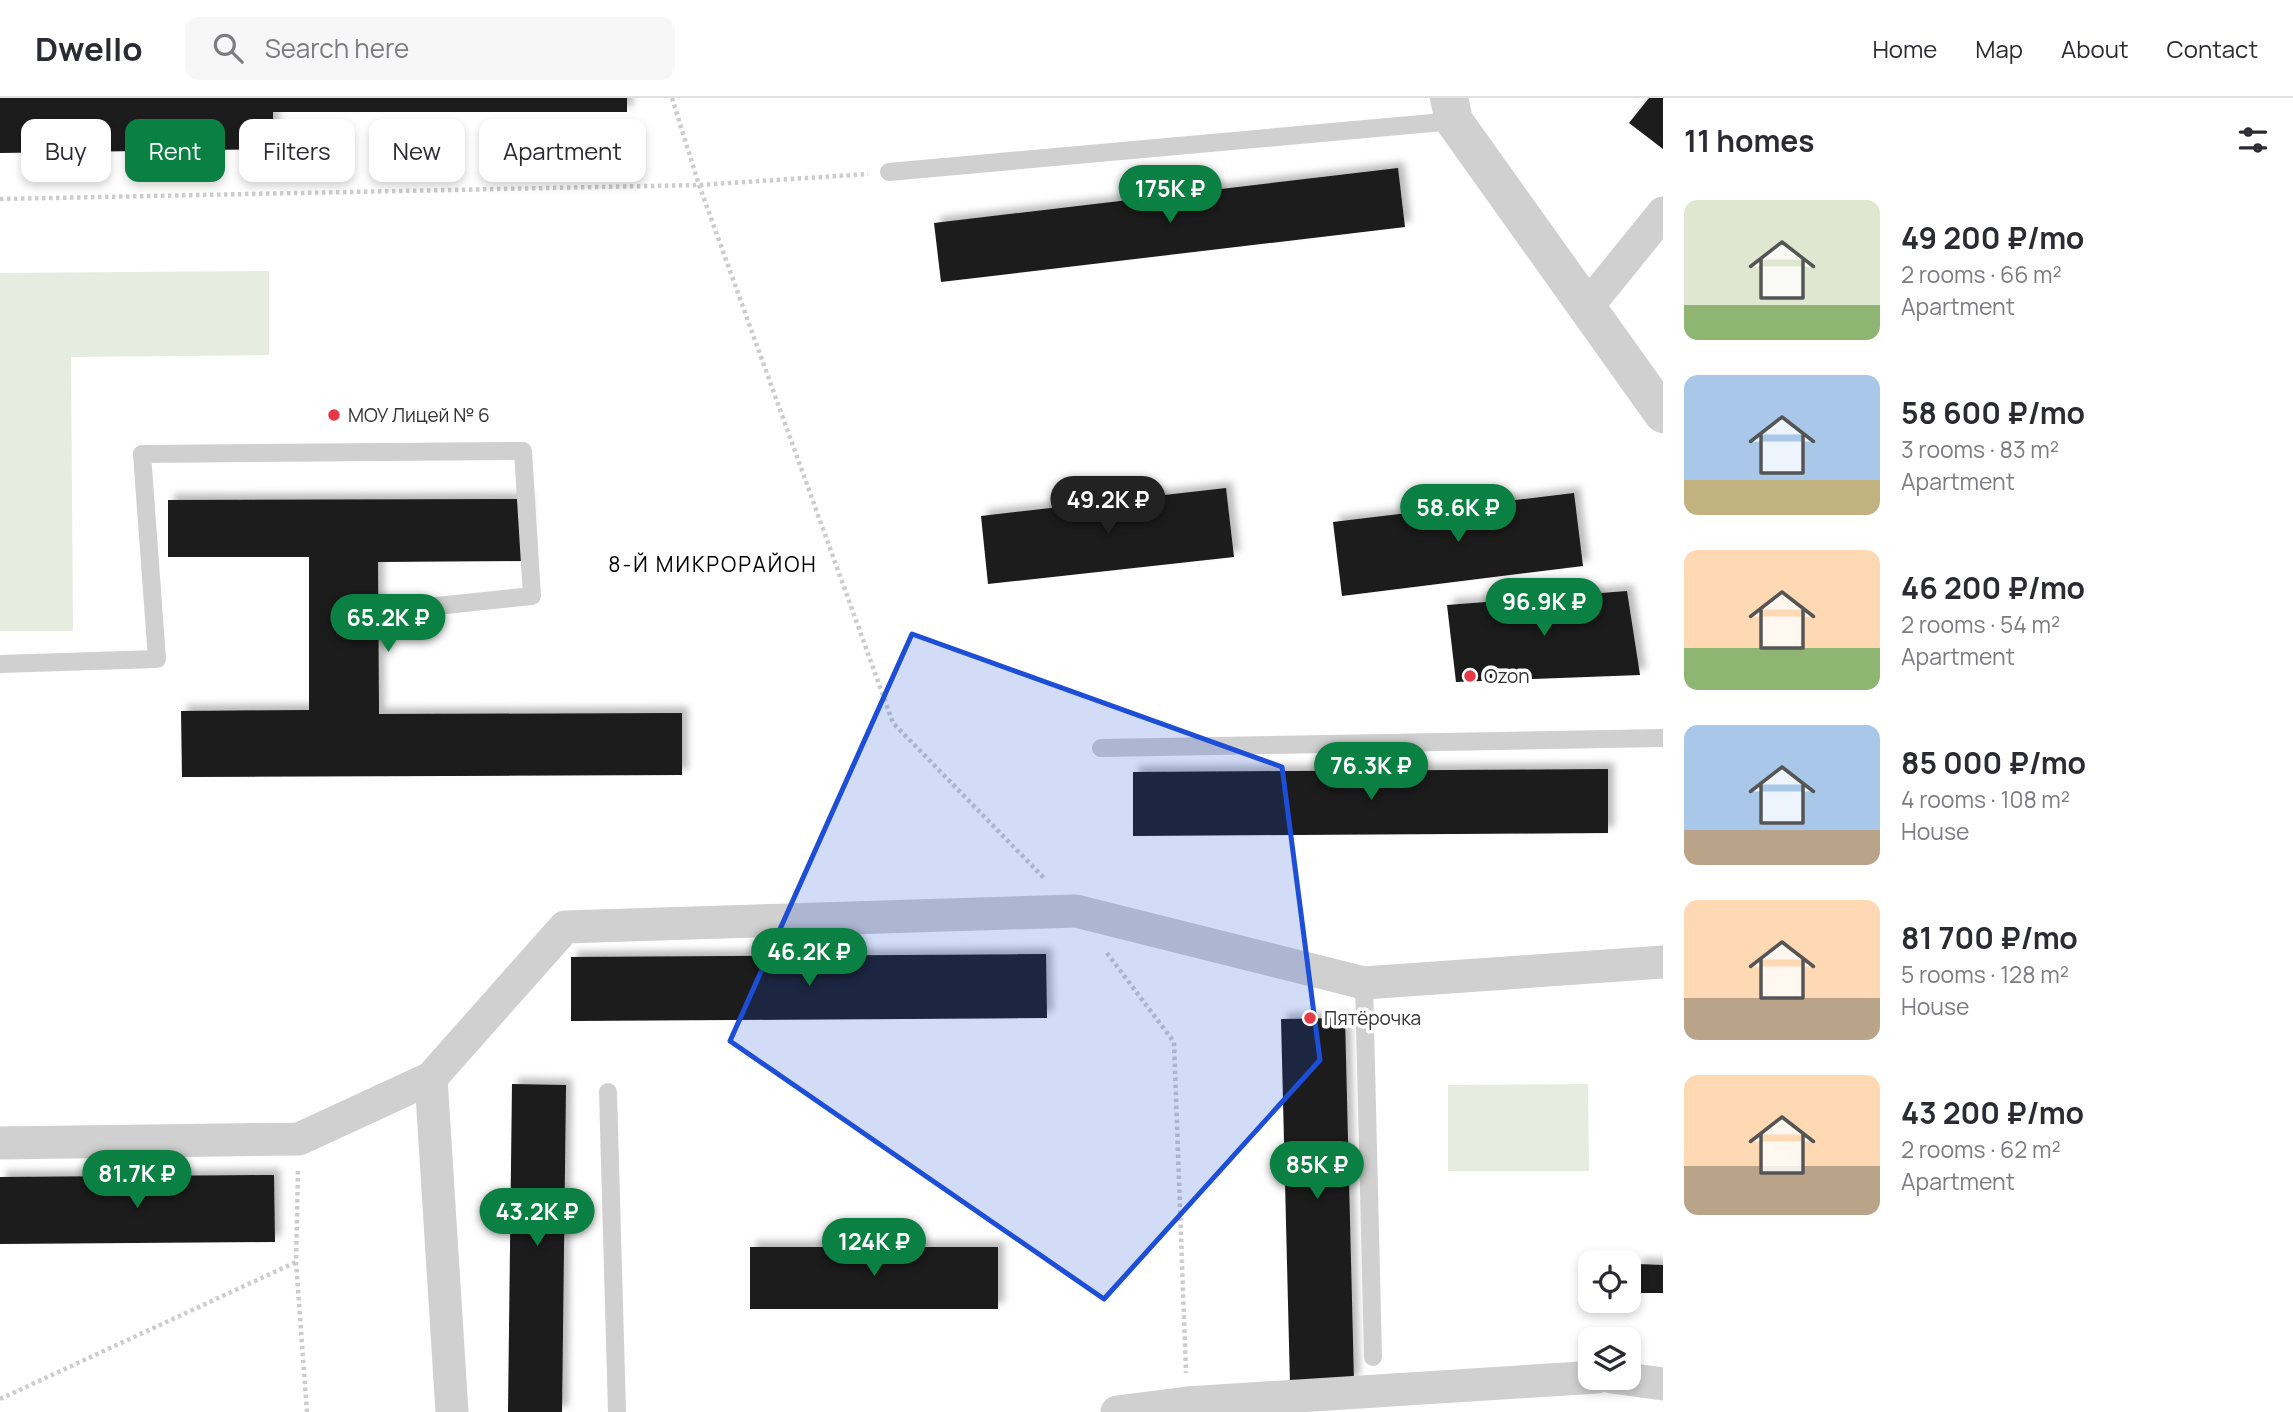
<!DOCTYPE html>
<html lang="en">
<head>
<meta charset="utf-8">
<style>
	:root { --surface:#fff; --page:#f7f7f7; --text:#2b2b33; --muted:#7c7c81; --line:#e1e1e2; --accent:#0b8043 }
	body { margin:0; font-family:Manrope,sans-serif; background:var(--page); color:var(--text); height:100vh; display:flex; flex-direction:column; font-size:26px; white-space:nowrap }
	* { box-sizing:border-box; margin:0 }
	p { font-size:23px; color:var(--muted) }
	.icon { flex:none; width:38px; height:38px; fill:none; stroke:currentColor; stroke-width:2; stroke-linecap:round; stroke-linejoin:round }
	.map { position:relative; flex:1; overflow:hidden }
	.panel { display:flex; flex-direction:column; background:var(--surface); width:630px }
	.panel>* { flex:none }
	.banner { position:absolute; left:21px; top:21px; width:665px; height:63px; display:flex; gap:14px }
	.controls { position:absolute; left:1578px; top:1152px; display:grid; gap:14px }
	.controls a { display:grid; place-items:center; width:63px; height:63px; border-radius:14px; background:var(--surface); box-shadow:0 4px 10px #0003; font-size:35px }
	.price { position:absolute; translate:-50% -60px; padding:0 16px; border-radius:24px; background:var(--accent); color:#fff; font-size:23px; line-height:46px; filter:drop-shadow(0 2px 4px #0008) }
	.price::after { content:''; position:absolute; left:50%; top:42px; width:21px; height:16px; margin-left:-10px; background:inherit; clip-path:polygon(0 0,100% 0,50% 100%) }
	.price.selected { background:#222; color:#fff }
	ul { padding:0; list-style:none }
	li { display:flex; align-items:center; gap:21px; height:175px; padding:0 21px }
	li span { display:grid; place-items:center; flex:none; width:196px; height:140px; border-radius:14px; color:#555 }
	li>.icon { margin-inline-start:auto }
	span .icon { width:84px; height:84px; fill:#fffc; stroke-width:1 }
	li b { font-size:30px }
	h2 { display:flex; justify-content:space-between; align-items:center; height:84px; padding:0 21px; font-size:30px }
	.chip { padding:0 24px; border-radius:14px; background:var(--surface); box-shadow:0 4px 10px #0003; font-size:24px; line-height:63px }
	.chip.selected { background:var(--accent); color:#fff }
	header { display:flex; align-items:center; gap:42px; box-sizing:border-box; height:98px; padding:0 35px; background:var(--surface); border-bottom:2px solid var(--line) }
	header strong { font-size:33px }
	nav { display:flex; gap:38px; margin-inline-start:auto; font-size:24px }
	.search { width:490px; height:63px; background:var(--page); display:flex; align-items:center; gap:18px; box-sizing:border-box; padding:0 24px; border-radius:14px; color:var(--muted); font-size:26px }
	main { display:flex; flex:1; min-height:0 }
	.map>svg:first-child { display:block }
</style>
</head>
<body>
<header>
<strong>Dwello</strong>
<div class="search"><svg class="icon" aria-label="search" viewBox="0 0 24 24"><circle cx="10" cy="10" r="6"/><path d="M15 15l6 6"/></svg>Search here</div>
<nav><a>Home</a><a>Map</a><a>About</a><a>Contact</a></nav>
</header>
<main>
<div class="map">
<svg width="1663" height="1314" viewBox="0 0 1663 1314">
	<defs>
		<filter id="shadow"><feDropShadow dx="6" dy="-6" stdDeviation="3.5" flood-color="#0004"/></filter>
	</defs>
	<rect width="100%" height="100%" fill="#fff"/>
	<g fill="#e6ecdf">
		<path d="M269 173V257L71 259 73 533H0V175Z"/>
		<path d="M1588 986 1589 1073H1448V987Z"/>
	</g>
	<g fill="#1a1a1a" filter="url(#shadow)">
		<path d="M0 0H627V14H273V51L0 55Z"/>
		<path d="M1649 0H1663V51L1629 25Z"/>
		<path d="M1398 70 1405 129 941 184 934 125Z"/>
		<path d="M1226 390 1234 459 988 486 981 418Z"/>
		<path d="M1574 395 1583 468 1342 498 1333 424Z"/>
		<path d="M526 401V463L378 464 379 616 682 615V677L182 679 181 613 309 612V459H168V402Z"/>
		<path d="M1627 493 1640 577 1456 584 1447 507Z"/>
		<path d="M1608 671V735L1133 738V674Z"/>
		<path d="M1046 856 1047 920 571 923V859Z"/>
		<path d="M1345 920 1354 1284 1290 1286 1281 921Z"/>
		<path d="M512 986 566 987 562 1314H508Z"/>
		<path d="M274 1077 275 1144 0 1146V1079Z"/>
		<rect x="750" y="1149" width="248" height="62"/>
		<path d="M1637 1166 1663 1167V1195H1636Z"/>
	</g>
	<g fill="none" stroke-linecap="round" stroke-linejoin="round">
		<g stroke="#cdcdcd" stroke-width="4.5" stroke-dasharray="3.5 3.5" stroke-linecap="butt">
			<path d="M672 0 699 87 893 625 1045 781"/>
			<path d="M0 101 699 87 868 76"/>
			<path d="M1107 855 1174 944 1186 1275"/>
			<path d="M298 1073 296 1164 307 1314"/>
			<path d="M0 1301 296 1164"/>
		</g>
		<g stroke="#d0d0d0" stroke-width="18">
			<path d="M889 74 1454 23"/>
			<path d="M0 566 157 561 142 356 523 353 532 498 427 509"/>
			<path d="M1101 650 1663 640"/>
			<path d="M1364 885 1373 1259"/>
			<path d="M608 994 617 1314"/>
		</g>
		<g stroke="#d0d0d0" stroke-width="33">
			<path d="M1587 209 1663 115"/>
			<path d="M431 980 452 1314"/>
			<path d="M0 1045 299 1041 431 980 565 829 1076 813 1364 885 1663 864"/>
			<path d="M1611 1279 1663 1286"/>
			<path d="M1117 1314 1187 1305 1597 1279"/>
		</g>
		<path stroke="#d0d0d0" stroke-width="38" d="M1449 0 1454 23 1663 316"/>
	</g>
	<path fill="#1d4ed8" fill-opacity="0.2" stroke="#1d4ed8" stroke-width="5" stroke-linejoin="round" d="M912 536 1282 669 1320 962 1104 1201 730 943Z"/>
	<g fill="#e63946" stroke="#fff" stroke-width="2.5">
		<circle cx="334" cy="317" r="7"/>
		<circle cx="1470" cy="578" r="7"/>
		<circle cx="1310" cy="920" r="7"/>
	</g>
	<g text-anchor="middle" stroke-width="7" stroke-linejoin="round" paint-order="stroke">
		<g font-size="19" fill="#333" stroke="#fff" text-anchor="start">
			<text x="348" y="324">МОУ Лицей № 6</text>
			<text x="1484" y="585">Ozon</text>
			<text x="1324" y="927">Пятёрочка</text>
		</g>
		<g font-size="21" letter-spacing="2" fill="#000" stroke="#fff">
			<text x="713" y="474">8-Й МИКРОРАЙОН</text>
		</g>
	</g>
</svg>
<div class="controls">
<a><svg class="icon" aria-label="locate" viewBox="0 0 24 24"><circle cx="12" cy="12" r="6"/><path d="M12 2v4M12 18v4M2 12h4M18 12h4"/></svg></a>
<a><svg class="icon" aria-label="layers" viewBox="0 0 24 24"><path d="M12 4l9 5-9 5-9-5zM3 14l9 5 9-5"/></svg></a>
</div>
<b class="price" style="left:1170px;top:127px">175K ₽</b>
<b class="price selected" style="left:1108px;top:438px">49.2K ₽</b>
<b class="price" style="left:1458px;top:446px">58.6K ₽</b>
<b class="price" style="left:1544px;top:540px">96.9K ₽</b>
<b class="price" style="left:388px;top:556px">65.2K ₽</b>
<b class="price" style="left:1371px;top:704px">76.3K ₽</b>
<b class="price" style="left:809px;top:890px">46.2K ₽</b>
<b class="price" style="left:1317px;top:1103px">85K ₽</b>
<b class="price" style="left:137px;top:1112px">81.7K ₽</b>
<b class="price" style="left:537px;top:1150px">43.2K ₽</b>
<b class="price" style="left:874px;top:1180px">124K ₽</b>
<div class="banner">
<a class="chip">Buy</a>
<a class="chip selected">Rent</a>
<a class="chip">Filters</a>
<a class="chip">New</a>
<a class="chip">Apartment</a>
</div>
</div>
<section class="panel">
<h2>11 homes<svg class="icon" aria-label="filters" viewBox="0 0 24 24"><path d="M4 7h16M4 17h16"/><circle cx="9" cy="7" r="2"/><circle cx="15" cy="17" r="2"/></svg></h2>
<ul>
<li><span style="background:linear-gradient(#dfe7d0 75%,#8fb573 0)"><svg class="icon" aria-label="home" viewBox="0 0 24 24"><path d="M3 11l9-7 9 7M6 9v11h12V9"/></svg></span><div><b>49 200 ₽/mo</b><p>2 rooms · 66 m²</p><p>Apartment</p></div></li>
<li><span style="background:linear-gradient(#a9c7e8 75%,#c2b280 0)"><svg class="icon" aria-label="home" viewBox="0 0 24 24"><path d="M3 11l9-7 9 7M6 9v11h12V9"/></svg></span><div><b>58 600 ₽/mo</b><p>3 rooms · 83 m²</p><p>Apartment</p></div></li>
<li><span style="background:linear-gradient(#ffd9b3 70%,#8fb573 0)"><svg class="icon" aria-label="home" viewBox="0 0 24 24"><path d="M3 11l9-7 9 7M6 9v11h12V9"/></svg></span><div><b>46 200 ₽/mo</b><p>2 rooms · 54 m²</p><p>Apartment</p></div></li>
<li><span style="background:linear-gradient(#a9c7e8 75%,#b9a48a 0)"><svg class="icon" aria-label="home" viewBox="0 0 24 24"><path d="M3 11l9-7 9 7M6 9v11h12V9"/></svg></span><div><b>85 000 ₽/mo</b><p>4 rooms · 108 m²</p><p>House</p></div></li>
<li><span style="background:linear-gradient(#ffd9b3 70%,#b9a48a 0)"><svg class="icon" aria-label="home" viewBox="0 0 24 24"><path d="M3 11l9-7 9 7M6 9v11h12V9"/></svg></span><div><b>81 700 ₽/mo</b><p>5 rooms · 128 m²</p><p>House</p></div></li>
<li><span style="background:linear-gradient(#ffd9b3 65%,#b9a48a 0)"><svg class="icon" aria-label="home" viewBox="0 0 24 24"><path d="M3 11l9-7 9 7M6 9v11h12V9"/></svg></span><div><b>43 200 ₽/mo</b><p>2 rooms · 62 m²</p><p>Apartment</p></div></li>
</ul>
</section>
</main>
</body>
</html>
